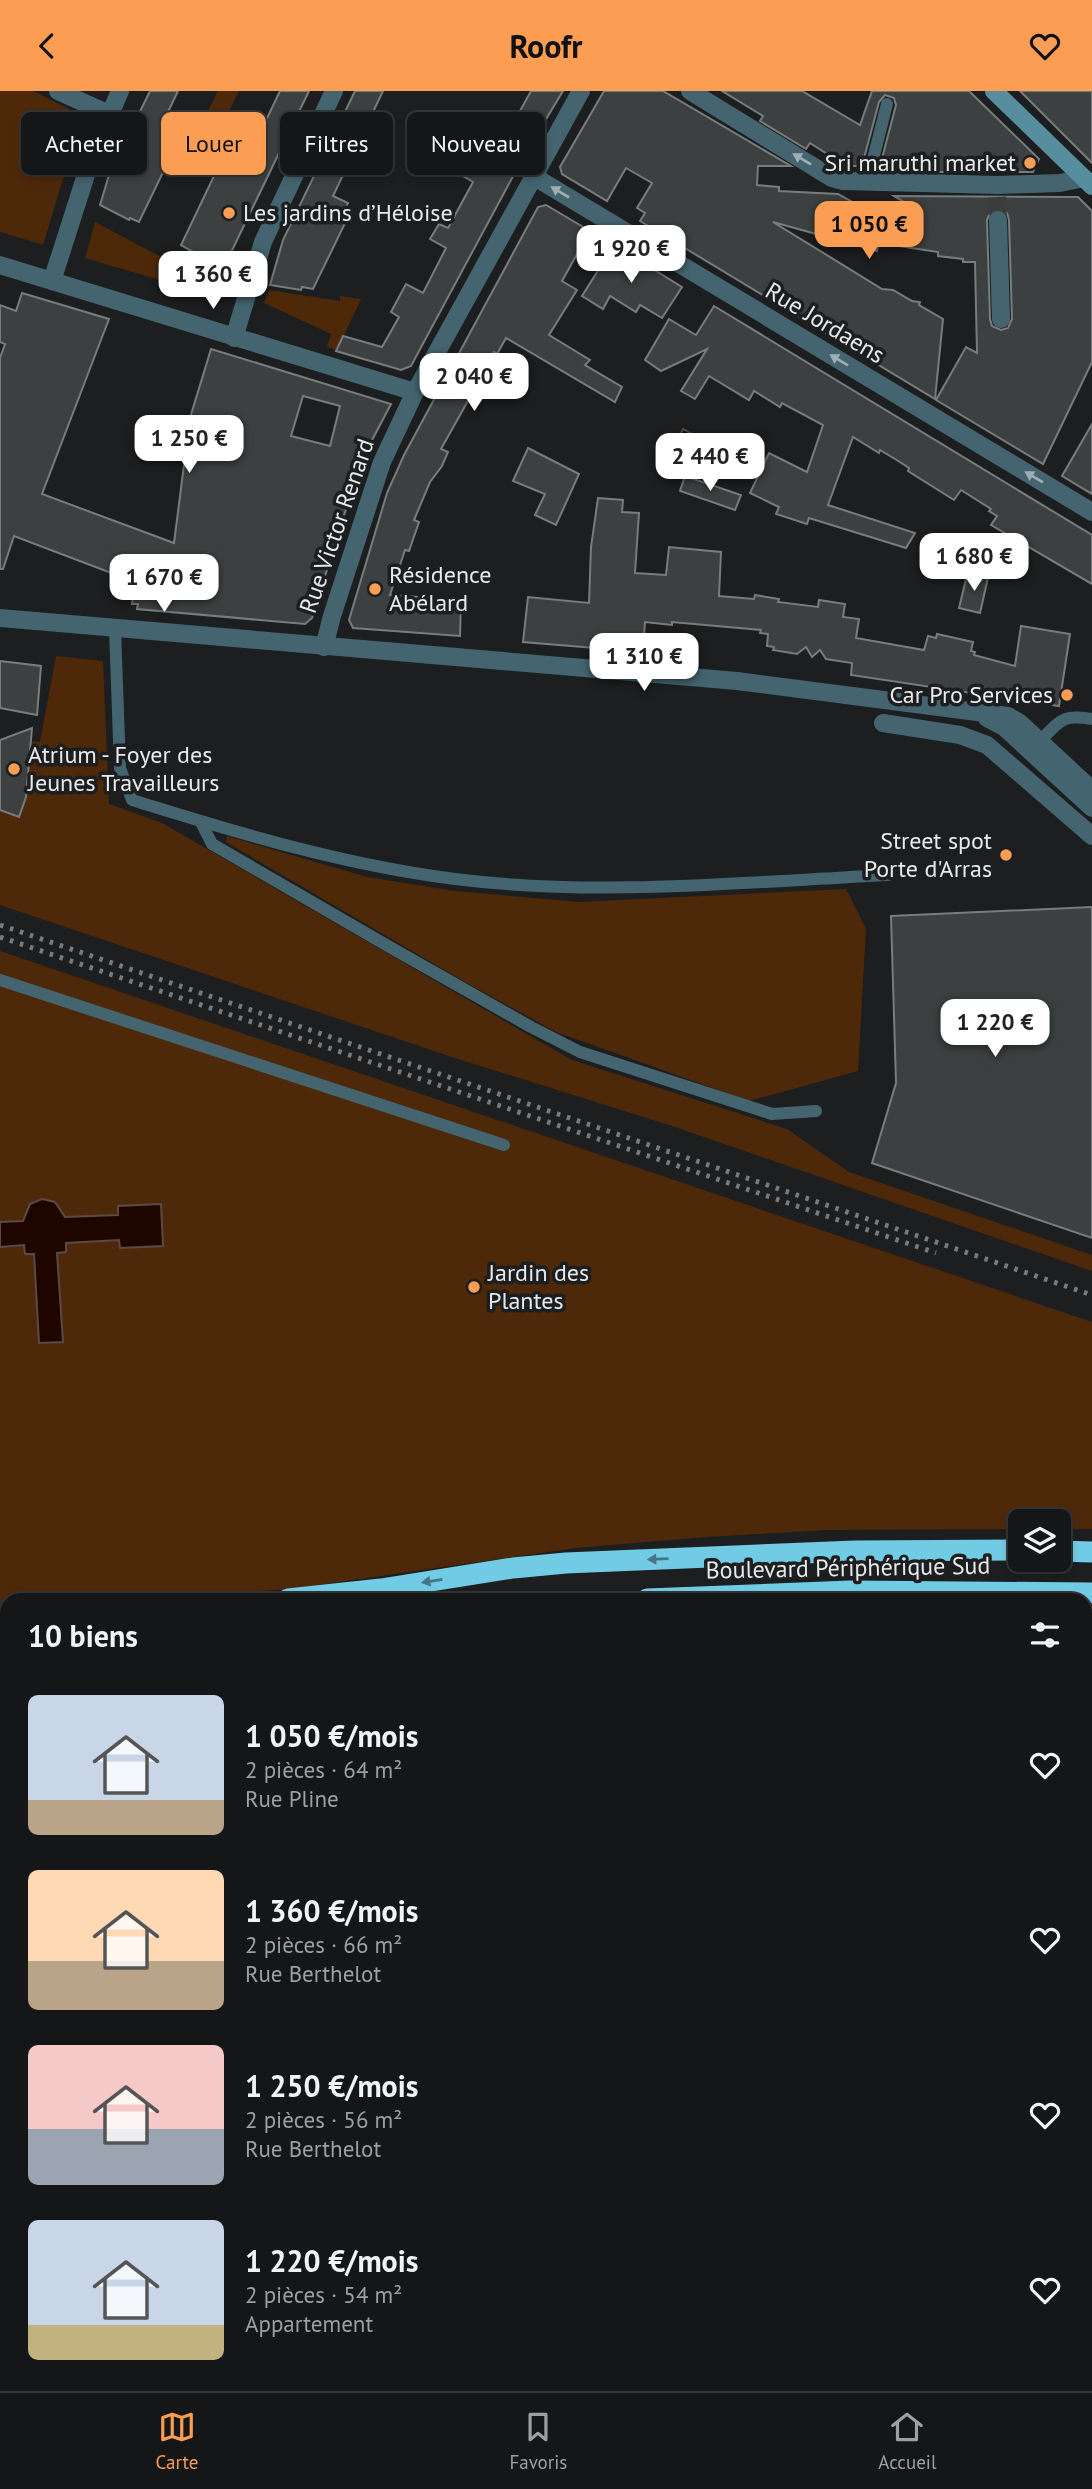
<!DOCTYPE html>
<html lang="fr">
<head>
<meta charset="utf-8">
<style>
	:root { --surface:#151617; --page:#222324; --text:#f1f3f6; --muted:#9d9fa1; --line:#343536; --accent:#fc9d54 }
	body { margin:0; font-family:"PT Sans",sans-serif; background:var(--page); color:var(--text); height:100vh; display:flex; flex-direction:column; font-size:26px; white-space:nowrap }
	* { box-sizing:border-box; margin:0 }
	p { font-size:23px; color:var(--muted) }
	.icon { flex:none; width:38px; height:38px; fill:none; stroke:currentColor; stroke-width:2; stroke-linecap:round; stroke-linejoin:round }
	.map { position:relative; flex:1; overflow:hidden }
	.sheet { position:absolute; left:0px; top:1502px; width:1092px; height:800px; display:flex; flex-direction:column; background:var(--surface); border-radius:21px 21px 0 0; box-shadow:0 4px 10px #0003,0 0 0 2px var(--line) }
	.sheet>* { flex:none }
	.hud { position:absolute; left:21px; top:21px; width:700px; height:63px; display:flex; gap:14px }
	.buttons { position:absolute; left:1008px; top:1418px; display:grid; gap:14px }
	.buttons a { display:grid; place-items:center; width:63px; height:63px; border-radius:10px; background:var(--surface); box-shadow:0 4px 10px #0003,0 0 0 2px var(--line); font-size:35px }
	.price { position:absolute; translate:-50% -60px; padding:0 16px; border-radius:14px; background:#fff; color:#222; font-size:23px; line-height:46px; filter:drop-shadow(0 2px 4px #0008) }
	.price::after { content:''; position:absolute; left:50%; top:42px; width:21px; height:16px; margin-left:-10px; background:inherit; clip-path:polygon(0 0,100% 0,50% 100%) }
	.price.current { background:var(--accent); color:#111 }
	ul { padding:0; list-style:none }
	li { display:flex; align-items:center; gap:21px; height:175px; padding:0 28px }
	li span { display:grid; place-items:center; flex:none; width:196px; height:140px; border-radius:10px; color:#555 }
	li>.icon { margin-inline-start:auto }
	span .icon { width:84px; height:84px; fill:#fffc; stroke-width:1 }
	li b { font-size:30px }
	h2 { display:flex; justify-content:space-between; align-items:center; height:84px; padding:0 28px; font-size:30px }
	.pill { padding:0 24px; border-radius:10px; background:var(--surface); box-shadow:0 4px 10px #0003,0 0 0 2px var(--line); font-size:24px; line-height:63px }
	.pill.current { background:var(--accent); color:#111 }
	header { display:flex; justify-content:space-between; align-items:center; height:91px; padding:0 28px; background:var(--accent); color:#111; font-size:32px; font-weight:700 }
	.dock { display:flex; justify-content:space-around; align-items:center; height:98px; border-top:2px solid var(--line); background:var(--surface); font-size:19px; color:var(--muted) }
	.dock a { display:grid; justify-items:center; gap:4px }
	.dock .current { color:var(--accent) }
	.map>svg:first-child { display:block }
</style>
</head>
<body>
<header><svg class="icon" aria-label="back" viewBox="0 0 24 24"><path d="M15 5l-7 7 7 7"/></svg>Roofr<svg class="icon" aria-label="heart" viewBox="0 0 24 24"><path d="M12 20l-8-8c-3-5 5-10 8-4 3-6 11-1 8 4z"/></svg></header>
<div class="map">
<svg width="1092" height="2300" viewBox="0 0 1092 2300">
	<rect width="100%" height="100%" fill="#1c1e1f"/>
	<g fill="#4e2909">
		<path d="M0 0H33L73 20 80 32 43 154 0 141Z"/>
		<path d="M218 0H239L206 66 189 57Z"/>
		<path d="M95 131 216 195 211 204 85 167Z"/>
		<path d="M269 199 340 210V205L361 208 337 259 327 256 331 243 264 212Z"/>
		<path d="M56 565 103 570 109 713 162 732 572 969 787 1038 849 1081 1092 1164V1180L672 1035 455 967 0 814V719L19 725 26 706 31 650 40 651Z"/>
		<path d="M227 745 367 786 455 800 580 811 846 798 866 838 858 980 749 1010 615 962 556 941 458 887 226 751Z"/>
		<path d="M0 860 1092 1231V1438H1059V1430H1020V1438L828 1439 706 1446 576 1457 290 1498 142 1508H7V1517L0 1518Z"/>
		<rect x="1085" y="1568" width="7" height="58"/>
	</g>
	<g fill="#1f0500" stroke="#5b4946" stroke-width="2">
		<path d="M683 338 713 355 706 365 678 349Z"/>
		<path d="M42 1108 55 1111 65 1126 118 1124V1115L161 1113 163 1155 120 1157 119 1149 66 1152V1161L57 1162 63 1251 39 1252 34 1163H25L24 1154 0 1156V1131L23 1130 30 1113Z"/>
	</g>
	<g fill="#3d4041" stroke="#787c7d" stroke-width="2" fill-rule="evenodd">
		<path d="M150 0H178L167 23 182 30 177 40 182 42 139 131 130 127 129 129 100 114 109 84Z"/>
		<path d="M280 0H309L223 178 181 154 224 64 229 66 233 57 249 65Z"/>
		<path d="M355 0H383L333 105 348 112 344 122 349 124 313 198 302 196 301 199 270 194 283 149Z"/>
		<path d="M531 0H563L525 63 411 275 401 279 336 260 343 245 382 256 399 226 391 221 406 193 423 202 446 157 430 148 439 133 448 137 473 91 443 73 450 59 474 71 482 58 495 65Z"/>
		<path d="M604 0H663L791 75H758L757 94 779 96V100L838 103 901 138 914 117 894 105 1078 106 1092 120V271L1043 373 936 309 966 256 977 262 975 171H963V168L938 165V161L879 152 877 160 773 131 882 198 893 199 912 210 920 211 919 214 943 228 935 308 640 130 645 122 637 117 652 92 626 77 607 110 562 83 560 76ZM998 118 1007 122 1009 129 1012 228 1008 237 1001 239 992 235 990 228 987 129 991 120Z"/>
		<path d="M722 0H802L860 34 872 0H969L1039 68 1033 81H918V75H880L896 14 894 7 885 4 879 11 862 75H846L810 52 806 58 760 30 763 25Z"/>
		<path d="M1020 0H1092V72Z"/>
		<path d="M546 114 590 140 562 190 577 199 549 244 590 269 585 274 622 296 615 311 506 247 497 263 494 261 478 291 481 293 472 310 469 308 441 358 448 361 442 375 430 391 414 429 419 431 409 460 405 459 390 504 461 509 460 545 353 537 349 529 387 402 404 364 538 116Z"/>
		<path d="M614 154 682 196 662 227 640 214 636 221 610 205 603 218 582 205Z"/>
		<path d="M22 202 109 228 42 403 174 452 190 327 211 258 391 313 361 370 312 527 305 533 137 518 138 513H132L135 491 14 445 3 478H0V267L5 253 0 251V214L16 220ZM303 305 340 315 330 355 291 345Z"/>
		<path d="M714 215 1092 444V493L991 434 997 425 989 420 991 418 961 399 954 409 908 380 909 377 895 368 880 359 879 362 853 346 828 414 915 442 906 457 809 427 807 433 776 423 779 416 750 402 769 362 807 381 823 334 782 312 780 316 754 300 749 309 709 285 695 308 681 300 707 258 661 280 645 269 669 228 696 244Z"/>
		<path d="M1092 333V403L1062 385Z"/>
		<path d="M528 357 579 383 556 434 535 424 545 403 513 390Z"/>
		<path d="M685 385 741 404 735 419 680 400Z"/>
		<path d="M598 407 623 409 622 421 639 422 635 482 666 484 669 456 721 461 719 505 754 508 755 504 779 508 778 511 818 516 819 509 845 513 843 526 859 528 856 547 924 559 928 545 936 547 937 543 973 551 971 560 975 561 974 564 1015 575 1021 535 1070 543 1059 615 851 584 852 572 826 568 820 559 812 566 806 556 797 563 773 559 774 556 767 555 768 543 760 542 761 539 672 531V534L645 531 643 561 523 551 528 506 589 512 591 456Z"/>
		<path d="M968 480 988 487 980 522 959 517Z"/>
		<path d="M0 570 41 575 37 624 0 617Z"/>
		<path d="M32 637 26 706 19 726 0 719V649Z"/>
		<path d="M1092 816V1147L872 1072 896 992 891 825Z"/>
	</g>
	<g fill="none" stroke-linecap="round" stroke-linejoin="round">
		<path stroke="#3b3c3d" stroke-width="18" stroke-dasharray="18 9" stroke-linecap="butt" d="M997 106 998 129"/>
		<g stroke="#446570" stroke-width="12">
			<path d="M871 92V76L887 13"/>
			<path d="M115 538 120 677 132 709C238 742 344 774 455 788 599 806 745 791 889 784"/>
			<path d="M1040 650C1061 629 1062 623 1092 628"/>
			<path d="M201 731 212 753 388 855 531 936 580 961 772 1023 816 1020"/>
			<path d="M0 889 504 1054"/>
			<path d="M1085 2077H1092"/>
			<path d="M1085 2114 1092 2115"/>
			<path d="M207 2294 211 2300"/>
			<path d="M147 2300 156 2294"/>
		</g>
		<g stroke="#446570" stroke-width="18">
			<path d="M58 0 109 23"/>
			<path d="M690 0 832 87 843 90 998 94 1060 92 1084 87"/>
			<path d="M533 85 1092 421"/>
			<path d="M998 129 1001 228"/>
			<path d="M0 174 415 301"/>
			<path d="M52 190 92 65 120 0"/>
			<path d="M234 247 263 151 334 0"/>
			<path d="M0 527 737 590 1008 625 1020 632 1092 699"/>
			<path d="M324 556 332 525 382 371 415 301 581 0"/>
			<path d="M987 627 1004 636 1092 717"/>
			<path d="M883 632 960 644 987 654 1092 745"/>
			<path d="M1085 2246 1092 2245"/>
			<path d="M43 2300 52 2294"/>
			<path d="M377 2300V2294"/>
		</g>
		<g stroke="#578e9f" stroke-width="18">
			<path d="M994 0 1092 95"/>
			<path d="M985 2300 987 2294"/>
		</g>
		<g stroke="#65aec3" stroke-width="18">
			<path d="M1085 1911 1092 1890"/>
			<path d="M1085 1944 1092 1941"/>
			<path d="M1085 1999 1092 1998"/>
			<path d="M0 2047H7"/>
			<path d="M0 2088 7 2087"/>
		</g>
		<g stroke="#72cbe5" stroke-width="21">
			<path d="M1059 1460 1092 1461"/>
			<path d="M288 1508 381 1498 513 1477 566 1472 855 1460 1020 1459"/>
			<path d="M647 1508 850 1500 1092 1502"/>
			<path d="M0 1534 7 1533"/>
			<path d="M1085 1543 1092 1544"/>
			<path d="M0 1593H7"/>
			<path d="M0 1613H7"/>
			<path d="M1085 1650 1092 1652"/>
		</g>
		<g stroke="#797a7b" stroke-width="5" stroke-dasharray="3.5 7" stroke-linecap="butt">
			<path d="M0 834 1092 1204"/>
			<path d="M0 846 936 1162"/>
			<path d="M1085 1970H1092"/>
			<path d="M0 2070 7 2069"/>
		</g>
	</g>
	<defs><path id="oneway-solid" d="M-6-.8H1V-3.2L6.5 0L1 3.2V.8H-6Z" transform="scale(1.75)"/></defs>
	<g fill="#9eaeb3">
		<use href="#oneway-solid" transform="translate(802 68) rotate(-149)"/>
		<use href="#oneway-solid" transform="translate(560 101) rotate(-149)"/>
		<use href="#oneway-solid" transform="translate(839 269) rotate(-149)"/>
		<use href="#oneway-solid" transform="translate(1034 386) rotate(-149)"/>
	</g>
	<g fill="#477482">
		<use href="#oneway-solid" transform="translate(658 1468) rotate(178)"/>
		<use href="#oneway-solid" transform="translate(432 1490) rotate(171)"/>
	</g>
	<g fill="#fc9d54" stroke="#1c1e1f" stroke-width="2.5">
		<circle cx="1030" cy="72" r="7"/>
		<circle cx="229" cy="122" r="7"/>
		<circle cx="375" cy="498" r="7"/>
		<circle cx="1067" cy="604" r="7"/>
		<circle cx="14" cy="678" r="7"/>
		<circle cx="1006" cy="764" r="7"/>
		<circle cx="474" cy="1196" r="7"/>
	</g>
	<g text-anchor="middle" stroke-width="7" stroke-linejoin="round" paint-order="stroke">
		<g font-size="24" fill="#e8e9ea" stroke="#1c1e1f" text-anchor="start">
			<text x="1016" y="80" text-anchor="end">Sri maruthi market</text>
			<text x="243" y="130">Les jardins d’Héloise</text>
			<text x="389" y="492">Résidence<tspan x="389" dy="28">Abélard</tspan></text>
			<text x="1053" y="612" text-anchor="end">Car Pro Services</text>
			<text x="28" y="672">Atrium - Foyer des<tspan x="28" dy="28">Jeunes Travailleurs</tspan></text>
			<text x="992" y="758" text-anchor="end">Street spot<tspan x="992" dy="28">Porte d'Arras</tspan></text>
			<text x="488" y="1190">Jardin des<tspan x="488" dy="28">Plantes</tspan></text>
		</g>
		<g font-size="24" fill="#e8e9ea" stroke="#1c1e1f">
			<text transform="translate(825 232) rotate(31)" y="8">Rue Jordaens</text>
			<text transform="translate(337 435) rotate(-71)" y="8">Rue Victor Renard</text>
			<text transform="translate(848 1477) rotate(-1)" y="8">Boulevard Périphérique Sud</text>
		</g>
	</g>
</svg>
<div class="buttons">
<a><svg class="icon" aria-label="layers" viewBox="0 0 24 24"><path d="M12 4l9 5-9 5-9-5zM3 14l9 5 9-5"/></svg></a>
</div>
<b class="price current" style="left:869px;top:170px">1 050 €</b>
<b class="price" style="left:631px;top:194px">1 920 €</b>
<b class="price" style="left:213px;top:220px">1 360 €</b>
<b class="price" style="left:474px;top:322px">2 040 €</b>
<b class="price" style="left:189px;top:384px">1 250 €</b>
<b class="price" style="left:710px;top:402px">2 440 €</b>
<b class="price" style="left:974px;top:502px">1 680 €</b>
<b class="price" style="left:164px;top:523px">1 670 €</b>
<b class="price" style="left:644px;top:602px">1 310 €</b>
<b class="price" style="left:995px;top:968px">1 220 €</b>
<div class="hud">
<a class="pill">Acheter</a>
<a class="pill current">Louer</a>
<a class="pill">Filtres</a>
<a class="pill">Nouveau</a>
</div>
<section class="sheet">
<h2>10 biens<svg class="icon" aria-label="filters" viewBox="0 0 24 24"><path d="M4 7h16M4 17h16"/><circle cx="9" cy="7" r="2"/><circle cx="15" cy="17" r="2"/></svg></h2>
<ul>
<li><span style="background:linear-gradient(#c9d6e8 75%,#b9a48a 0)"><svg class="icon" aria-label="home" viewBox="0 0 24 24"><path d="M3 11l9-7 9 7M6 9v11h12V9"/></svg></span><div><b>1 050 €/mois</b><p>2 pièces · 64 m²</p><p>Rue Pline</p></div><svg class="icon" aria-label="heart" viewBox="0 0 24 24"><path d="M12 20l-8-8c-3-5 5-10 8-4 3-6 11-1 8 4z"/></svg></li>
<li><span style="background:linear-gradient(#ffd9b3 65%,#b9a48a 0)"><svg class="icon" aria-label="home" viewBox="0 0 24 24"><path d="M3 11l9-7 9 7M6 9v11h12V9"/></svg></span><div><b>1 360 €/mois</b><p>2 pièces · 66 m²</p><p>Rue Berthelot</p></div><svg class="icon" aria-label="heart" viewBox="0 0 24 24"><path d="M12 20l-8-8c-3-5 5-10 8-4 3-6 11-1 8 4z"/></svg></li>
<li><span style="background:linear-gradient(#f6c9c9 60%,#9aa5b1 0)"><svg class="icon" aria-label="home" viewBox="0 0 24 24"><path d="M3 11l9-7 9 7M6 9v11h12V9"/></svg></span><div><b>1 250 €/mois</b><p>2 pièces · 56 m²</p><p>Rue Berthelot</p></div><svg class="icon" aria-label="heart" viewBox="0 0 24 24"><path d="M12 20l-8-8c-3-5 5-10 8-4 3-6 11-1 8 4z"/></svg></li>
<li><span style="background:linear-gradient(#c9d6e8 75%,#c2b280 0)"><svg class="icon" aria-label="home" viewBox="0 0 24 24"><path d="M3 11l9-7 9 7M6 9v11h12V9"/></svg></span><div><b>1 220 €/mois</b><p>2 pièces · 54 m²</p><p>Appartement</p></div><svg class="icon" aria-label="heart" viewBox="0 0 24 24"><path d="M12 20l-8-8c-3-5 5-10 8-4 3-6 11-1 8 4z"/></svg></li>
</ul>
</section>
</div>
<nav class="dock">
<a class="current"><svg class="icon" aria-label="map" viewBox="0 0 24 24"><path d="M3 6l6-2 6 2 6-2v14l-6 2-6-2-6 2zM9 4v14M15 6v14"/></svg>Carte</a>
<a><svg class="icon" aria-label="saved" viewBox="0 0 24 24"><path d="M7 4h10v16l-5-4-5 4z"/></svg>Favoris</a>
<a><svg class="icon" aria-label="home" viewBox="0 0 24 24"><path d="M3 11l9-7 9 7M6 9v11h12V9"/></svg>Accueil</a>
</nav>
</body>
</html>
